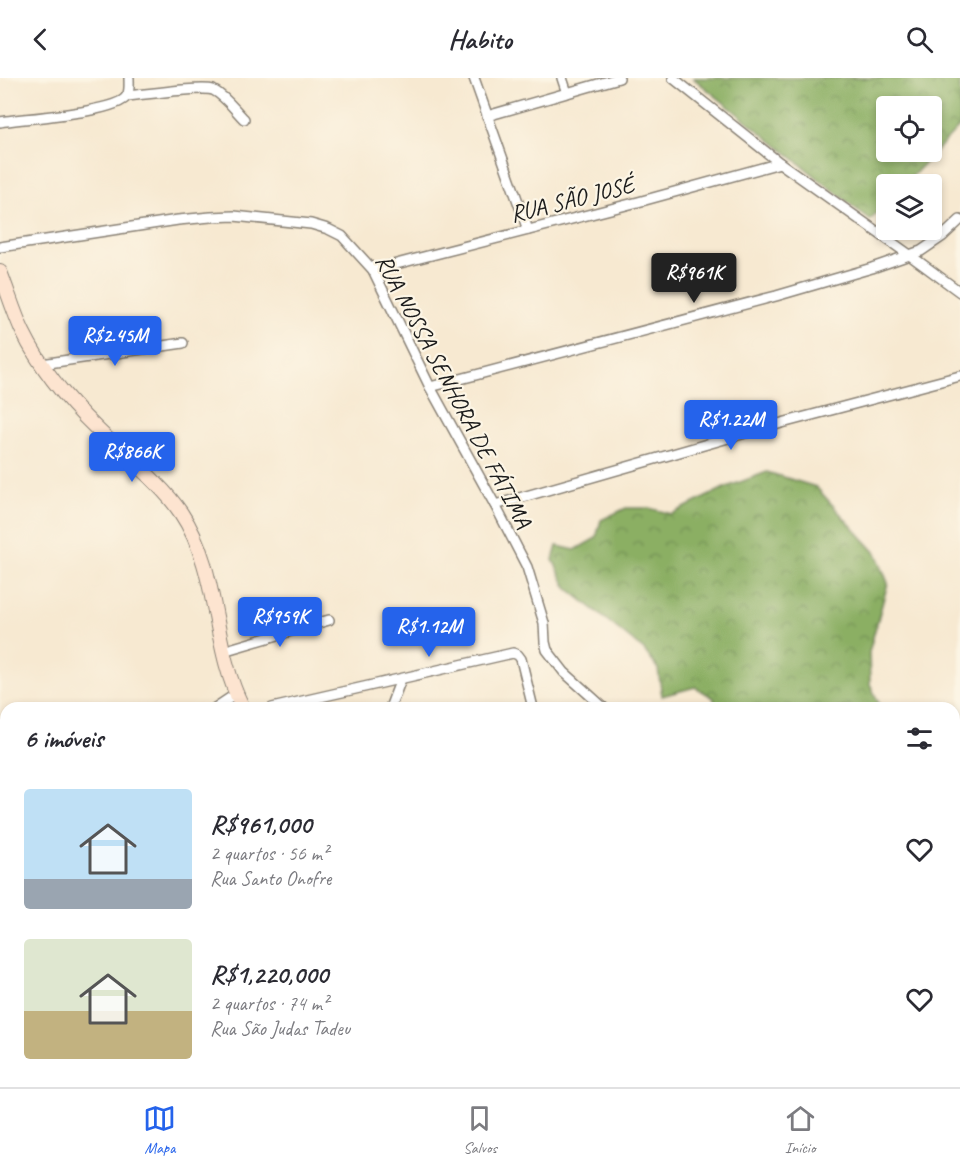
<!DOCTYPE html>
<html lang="pt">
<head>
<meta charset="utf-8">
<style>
	:root { --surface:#fff; --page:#f2f2f3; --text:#2b2b33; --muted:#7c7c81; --line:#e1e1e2; --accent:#2563eb }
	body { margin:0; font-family:Caveat,sans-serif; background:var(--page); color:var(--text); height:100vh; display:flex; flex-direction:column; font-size:22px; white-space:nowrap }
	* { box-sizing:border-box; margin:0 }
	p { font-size:20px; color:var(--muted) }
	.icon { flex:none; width:33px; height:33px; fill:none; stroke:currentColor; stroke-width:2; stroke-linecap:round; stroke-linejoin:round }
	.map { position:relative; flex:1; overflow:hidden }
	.details { position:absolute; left:0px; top:624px; width:960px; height:386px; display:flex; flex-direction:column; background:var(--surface); border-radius:18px 18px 0 0; box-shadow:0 3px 9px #0003 }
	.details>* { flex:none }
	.fabs { position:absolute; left:876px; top:18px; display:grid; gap:12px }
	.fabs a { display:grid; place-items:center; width:66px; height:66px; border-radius:6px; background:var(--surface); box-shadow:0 3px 9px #0003; font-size:30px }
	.price { position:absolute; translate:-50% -51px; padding:0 14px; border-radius:6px; background:var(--accent); color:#fff; font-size:20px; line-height:39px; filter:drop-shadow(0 2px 3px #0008) }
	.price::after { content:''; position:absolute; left:50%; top:36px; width:18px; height:14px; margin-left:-9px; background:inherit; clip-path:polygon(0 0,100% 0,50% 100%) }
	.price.current { background:#222; color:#fff }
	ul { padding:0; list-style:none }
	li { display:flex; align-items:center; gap:18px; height:150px; padding:0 24px }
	li span { display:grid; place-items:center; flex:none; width:168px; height:120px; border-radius:6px; color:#555 }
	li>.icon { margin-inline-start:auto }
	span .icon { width:72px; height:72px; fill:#fffc; stroke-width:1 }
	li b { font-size:26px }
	h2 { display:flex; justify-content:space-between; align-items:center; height:72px; padding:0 24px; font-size:26px }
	header { display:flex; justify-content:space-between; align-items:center; height:78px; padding:0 24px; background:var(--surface); font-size:27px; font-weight:700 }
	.menu { display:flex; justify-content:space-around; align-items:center; height:84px; border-top:2px solid var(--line); background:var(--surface); font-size:16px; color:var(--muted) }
	.menu a { display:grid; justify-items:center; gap:3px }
	.menu .current { color:var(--accent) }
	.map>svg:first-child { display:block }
</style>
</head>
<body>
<header><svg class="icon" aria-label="back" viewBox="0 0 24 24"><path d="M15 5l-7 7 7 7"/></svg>Habito<svg class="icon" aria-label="search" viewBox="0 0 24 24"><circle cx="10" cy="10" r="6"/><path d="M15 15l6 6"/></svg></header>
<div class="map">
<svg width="960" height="1009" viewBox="0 0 960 1009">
	<defs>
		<pattern id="forest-crowns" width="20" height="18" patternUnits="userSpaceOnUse" patternTransform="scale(1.5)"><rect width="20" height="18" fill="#8baf64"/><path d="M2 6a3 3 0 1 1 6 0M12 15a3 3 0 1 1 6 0" fill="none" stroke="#718e52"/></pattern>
	</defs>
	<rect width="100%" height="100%" fill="#fcf5e5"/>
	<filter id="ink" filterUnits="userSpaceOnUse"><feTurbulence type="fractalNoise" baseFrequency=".0167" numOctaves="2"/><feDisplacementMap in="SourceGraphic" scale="12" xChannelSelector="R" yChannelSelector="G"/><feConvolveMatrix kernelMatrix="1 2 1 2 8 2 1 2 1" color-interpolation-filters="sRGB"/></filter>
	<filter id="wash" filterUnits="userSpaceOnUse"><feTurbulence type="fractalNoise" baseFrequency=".008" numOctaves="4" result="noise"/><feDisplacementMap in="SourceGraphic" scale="24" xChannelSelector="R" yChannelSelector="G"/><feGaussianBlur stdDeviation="1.35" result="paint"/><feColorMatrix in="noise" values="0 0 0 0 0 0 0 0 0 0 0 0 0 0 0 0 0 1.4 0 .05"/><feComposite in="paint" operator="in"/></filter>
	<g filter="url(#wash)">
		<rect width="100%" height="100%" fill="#f7e9d1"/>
		<g fill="url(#forest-crowns)" stroke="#546640" stroke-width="1.5" fill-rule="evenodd">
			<path d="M693 0H960V48L905 106H886V126L870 142ZM886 28H932V74H886Z"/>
			<path d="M767 394 816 409 876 475 888 505 869 574 870 606 881 630H714V620L695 609 662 618 658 591 644 572 567 510 553 482 557 468 575 472 596 460 601 442 626 430H649L672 436 724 410Z"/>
		</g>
	</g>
	<g filter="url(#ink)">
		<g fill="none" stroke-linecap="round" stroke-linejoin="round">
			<g stroke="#8a8276" stroke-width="12">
				<g id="minor">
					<path d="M474 0 528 152"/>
					<path d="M562 0 567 15"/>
					<path d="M673 0 780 85 911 178 960 214"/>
					<path d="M127 18C142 17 202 8 213 12 225 18 235 32 244 41"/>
					<path d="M487 38 619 0"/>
					<path d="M0 44C23 40 116 35 127 18 130 13 129 6 129 0"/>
					<path d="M0 169 178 142 211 139 234 138 311 146 328 151 342 158 373 192 430 309 495 427 527 489 544 545 545 564 547 572 564 594 604 630"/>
					<path d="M373 192 638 124 780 85"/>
					<path d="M42 286 183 265"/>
					<path d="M430 309 776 218 872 190 921 173 943 158 960 142"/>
					<path d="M495 427 763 350 960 298"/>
					<path d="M223 573 329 542"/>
					<path d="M215 630 236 616"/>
					<path d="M272 630 513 575 518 577 521 581 533 630"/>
					<path d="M390 630 401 601"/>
					<path d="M0 730 6 735"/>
					<path d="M0 860 6 862"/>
					<path d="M954 927 960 932"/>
					<path d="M954 970 960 952"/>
					<path d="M954 997 960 988"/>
					<path d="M930 1004 937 1009"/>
					<path d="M474 1009 478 1004"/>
					<path d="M810 1009 812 1004"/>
					<path d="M947 1009 950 1004"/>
				</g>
			</g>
			<g stroke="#8a8276" stroke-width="16">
				<g id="secondary">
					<path d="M0 194C8 214 14 235 23 254 41 291 68 323 97 351 124 378 160 403 181 435 220 493 211 569 243 630"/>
					<path d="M336 1009 338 1004"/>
				</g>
			</g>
			<use href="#minor" stroke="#fff" stroke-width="9"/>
			<use href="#secondary" stroke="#fde4d0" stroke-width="14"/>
		</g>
	</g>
	<g text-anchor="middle" stroke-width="4.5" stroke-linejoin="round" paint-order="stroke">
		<g font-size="24" fill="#1c1c1c" stroke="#fcf5e5">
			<text transform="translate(572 121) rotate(-14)" y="8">RUA SÃO JOSÉ</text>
			<text transform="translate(454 313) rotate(62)" y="8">RUA NOSSA SENHORA DE FÁTIMA</text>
		</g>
	</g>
</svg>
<div class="fabs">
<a><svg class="icon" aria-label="locate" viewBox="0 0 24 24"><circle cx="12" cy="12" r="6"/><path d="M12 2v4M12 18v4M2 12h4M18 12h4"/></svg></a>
<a><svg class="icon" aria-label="layers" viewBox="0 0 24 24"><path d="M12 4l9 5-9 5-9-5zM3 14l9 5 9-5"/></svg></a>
</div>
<b class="price current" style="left:694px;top:226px">R$961K</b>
<b class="price" style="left:115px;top:289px">R$2.45M</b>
<b class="price" style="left:731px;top:373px">R$1.22M</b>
<b class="price" style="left:132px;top:405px">R$866K</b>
<b class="price" style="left:280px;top:570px">R$959K</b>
<b class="price" style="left:429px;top:580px">R$1.12M</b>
<section class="details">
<h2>6 imóveis<svg class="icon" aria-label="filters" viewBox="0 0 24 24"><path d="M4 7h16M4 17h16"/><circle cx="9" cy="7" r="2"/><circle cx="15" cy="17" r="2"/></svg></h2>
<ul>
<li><span style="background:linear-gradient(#bfe0f5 75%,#9aa5b1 0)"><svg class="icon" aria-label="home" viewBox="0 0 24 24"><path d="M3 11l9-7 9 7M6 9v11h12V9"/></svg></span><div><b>R$961,000</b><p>2 quartos · 56 m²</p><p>Rua Santo Onofre</p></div><svg class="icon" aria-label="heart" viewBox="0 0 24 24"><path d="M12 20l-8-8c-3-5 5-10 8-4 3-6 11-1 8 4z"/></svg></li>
<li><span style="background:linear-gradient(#dfe7d0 60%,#c2b280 0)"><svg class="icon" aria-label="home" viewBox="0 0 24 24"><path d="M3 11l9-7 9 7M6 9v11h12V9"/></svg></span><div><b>R$1,220,000</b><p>2 quartos · 74 m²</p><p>Rua São Judas Tadeu</p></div><svg class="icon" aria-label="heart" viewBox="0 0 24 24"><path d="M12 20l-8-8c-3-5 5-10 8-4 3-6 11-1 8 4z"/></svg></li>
</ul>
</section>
</div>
<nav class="menu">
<a class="current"><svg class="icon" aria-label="map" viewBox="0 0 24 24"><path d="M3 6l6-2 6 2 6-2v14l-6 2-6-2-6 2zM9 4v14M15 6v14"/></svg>Mapa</a>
<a><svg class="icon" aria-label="saved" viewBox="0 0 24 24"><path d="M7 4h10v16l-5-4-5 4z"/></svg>Salvos</a>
<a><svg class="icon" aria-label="home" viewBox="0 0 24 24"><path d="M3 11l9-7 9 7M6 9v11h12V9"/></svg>Início</a>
</nav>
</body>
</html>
